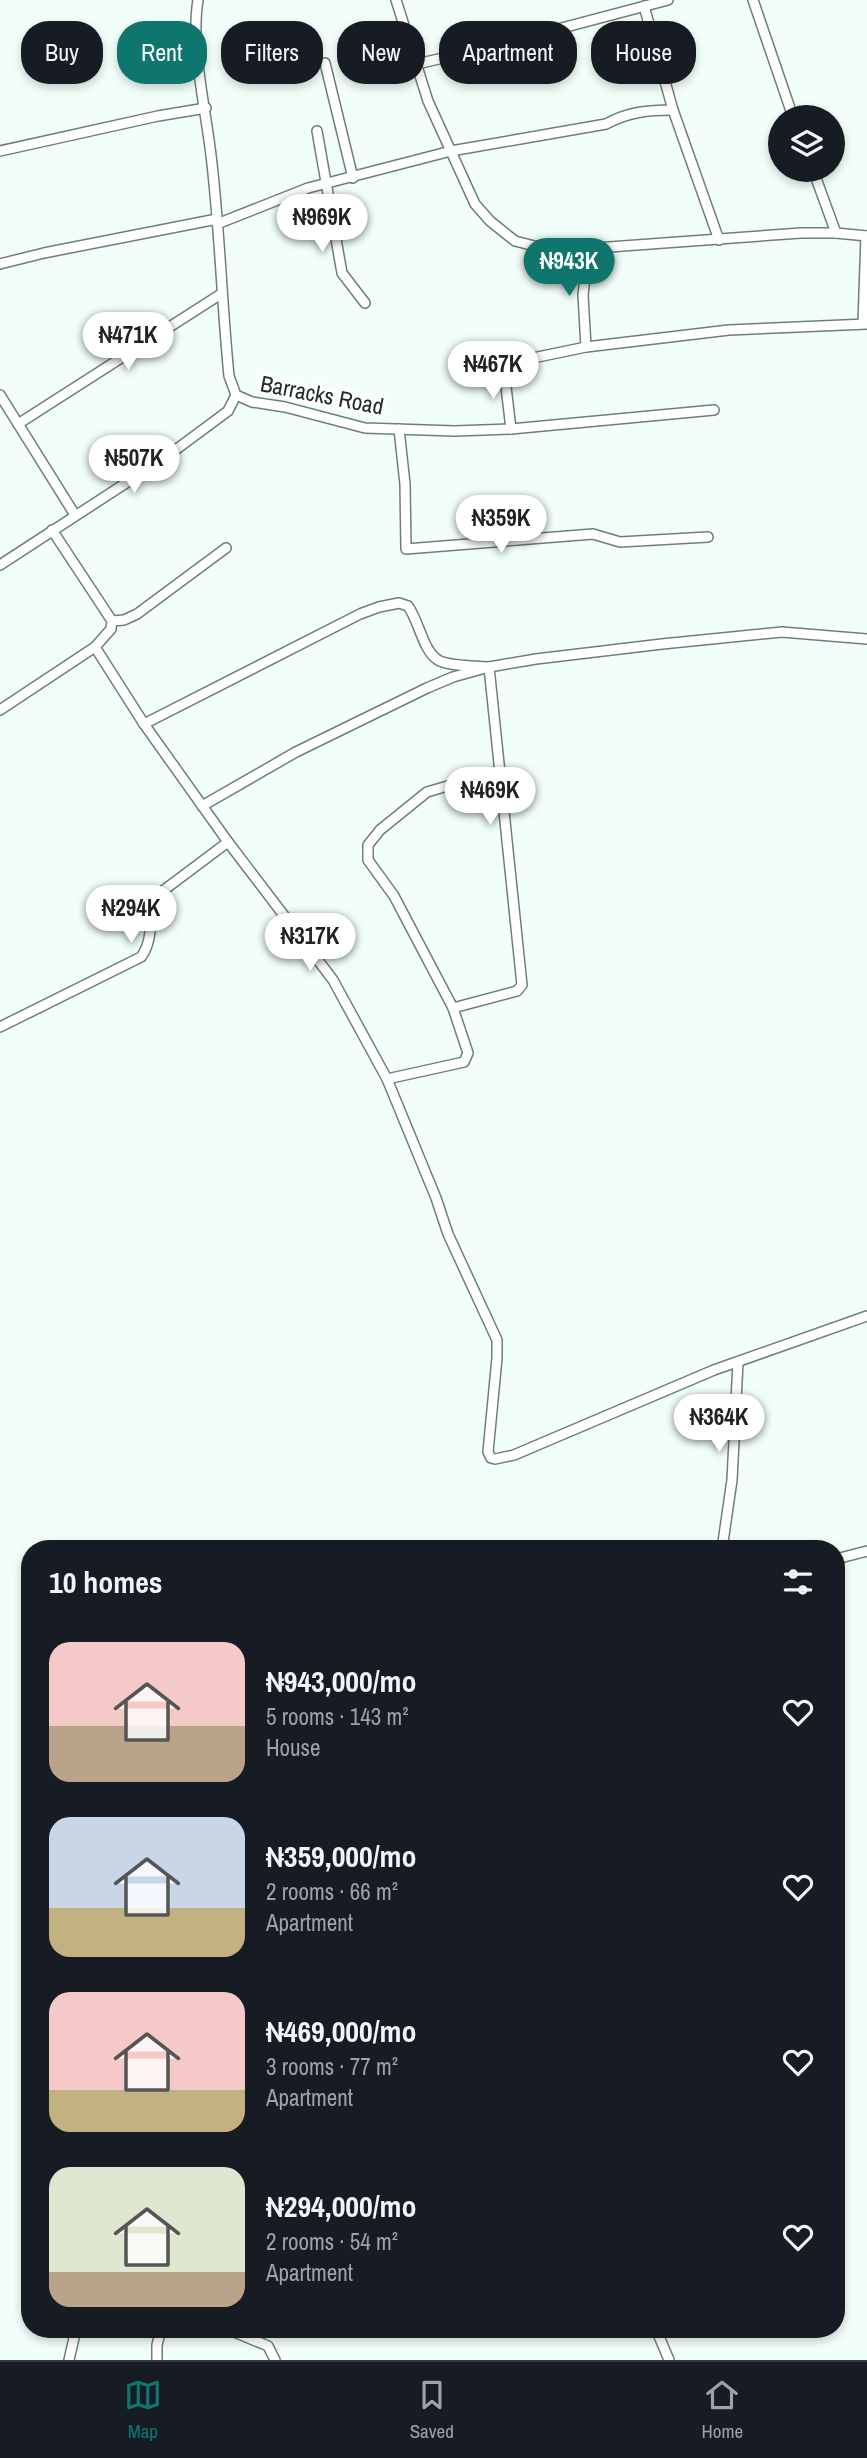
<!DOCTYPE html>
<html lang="en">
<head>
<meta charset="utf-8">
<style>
	:root { --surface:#171b24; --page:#242831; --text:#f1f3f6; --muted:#9ea1a6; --line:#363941; --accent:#0f766e }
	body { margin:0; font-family:"Archivo Narrow",sans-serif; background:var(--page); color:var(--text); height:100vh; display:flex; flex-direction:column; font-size:26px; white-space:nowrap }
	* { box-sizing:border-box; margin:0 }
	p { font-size:23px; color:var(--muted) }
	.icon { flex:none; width:38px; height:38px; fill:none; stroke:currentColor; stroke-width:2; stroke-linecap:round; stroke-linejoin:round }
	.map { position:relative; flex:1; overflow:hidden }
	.side { position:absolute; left:21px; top:1540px; width:824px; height:798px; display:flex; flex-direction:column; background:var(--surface); border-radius:28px; box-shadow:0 4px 10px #0003 }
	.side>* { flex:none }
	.guide { position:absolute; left:21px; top:21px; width:826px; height:63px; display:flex; gap:14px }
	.tools { position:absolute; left:768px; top:105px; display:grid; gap:14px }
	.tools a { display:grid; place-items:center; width:77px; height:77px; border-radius:50%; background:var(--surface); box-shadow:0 4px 10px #0003; font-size:35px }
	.price { position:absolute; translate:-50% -60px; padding:0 16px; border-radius:24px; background:#fff; color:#222; font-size:23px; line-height:46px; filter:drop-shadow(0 2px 4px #0008) }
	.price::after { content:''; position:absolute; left:50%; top:42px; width:21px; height:16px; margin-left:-10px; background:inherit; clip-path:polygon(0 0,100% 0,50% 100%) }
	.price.current { background:var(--accent); color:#fff }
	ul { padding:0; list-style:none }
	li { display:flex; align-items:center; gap:21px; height:175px; padding:0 28px }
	li span { display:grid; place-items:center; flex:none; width:196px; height:140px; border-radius:21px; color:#555 }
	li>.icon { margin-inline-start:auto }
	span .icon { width:84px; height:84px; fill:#fffc; stroke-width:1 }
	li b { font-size:30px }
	h2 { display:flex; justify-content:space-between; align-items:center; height:84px; padding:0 28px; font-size:30px }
	.pill { padding:0 24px; border-radius:28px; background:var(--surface); box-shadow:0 4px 10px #0003; font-size:24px; line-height:63px }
	.pill.current { background:var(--accent); color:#fff }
	.dock { display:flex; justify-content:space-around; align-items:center; height:98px; border-top:2px solid var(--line); background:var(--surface); font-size:19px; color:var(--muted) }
	.dock a { display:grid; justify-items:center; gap:4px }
	.dock .current { color:var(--accent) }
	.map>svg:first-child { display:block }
</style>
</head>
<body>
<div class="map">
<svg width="867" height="2360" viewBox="0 0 867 2360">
	<rect width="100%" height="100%" fill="#f1fefa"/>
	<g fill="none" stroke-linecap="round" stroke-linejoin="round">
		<g stroke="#6c807a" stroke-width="12">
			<g id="minor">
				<path d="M198 0C190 49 207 113 212 164 220 235 222 306 229 376L236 395 252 402 285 407 365 428 455 431 511 429 714 410"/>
				<path d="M396 0 428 101 475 204 490 221 515 241 554 251 801 233H836L867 236"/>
				<path d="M753 0 793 117"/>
				<path d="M644 6 673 110 719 240"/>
				<path d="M325 63 353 178"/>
				<path d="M417 64 490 47 668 0"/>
				<path d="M317 131 342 273 365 303"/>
				<path d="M0 151 158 116 206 108"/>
				<path d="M813 170 836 233"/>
				<path d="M217 224 308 188 451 151 606 124C628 112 648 110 673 110"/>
				<path d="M0 264 44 253 217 219"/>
				<path d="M863 323 866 236"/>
				<path d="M586 347 583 295 588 251"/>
				<path d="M0 395 75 515"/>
				<path d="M18 424 221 294"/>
				<path d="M399 429 405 484 406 549 593 534 620 542 708 537"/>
				<path d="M511 429 504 370 509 363 586 347 729 330 867 324"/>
				<path d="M52 530 112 621 111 629 95 647 144 724 228 842 333 980 387 1079 436 1198 448 1234 497 1340V1358L488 1452 491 1458 495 1459 514 1455 714 1370 867 1316"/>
				<path d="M0 565 166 457 228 411 236 395"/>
				<path d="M112 621 124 620 137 614 226 548"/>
				<path d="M0 710 95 647"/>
				<path d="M144 724 360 614 379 607 399 603 408 606C419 621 423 651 438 660 447 666 477 666 489 667L522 985 517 991 453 1008"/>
				<path d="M202 806 296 752 427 688 453 677 489 667 536 659 662 644 782 632 867 639"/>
				<path d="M0 1027 141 957C155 939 148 911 156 896L228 842"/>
				<path d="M387 1079 464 1062 468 1053 453 1008 394 896 368 860V845L380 830 427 792 451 785 467 777 499 775"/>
				<path d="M722 1549 732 1480 738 1362"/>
				<path d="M836 1559 867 1551"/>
				<path d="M227 2329 268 2346 275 2360"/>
				<path d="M656 2329 669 2360"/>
				<path d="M69 2360 76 2329"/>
				<path d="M157 2360V2345L161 2329"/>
			</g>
		</g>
		<use href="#minor" stroke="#fff" stroke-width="9"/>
	</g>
	<g text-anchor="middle" stroke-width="6" stroke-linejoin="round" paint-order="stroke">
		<g font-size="23" fill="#232c29" stroke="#fff">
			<text transform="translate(322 395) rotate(11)" y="8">Barracks Road</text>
		</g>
	</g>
</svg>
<div class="tools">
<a><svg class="icon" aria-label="layers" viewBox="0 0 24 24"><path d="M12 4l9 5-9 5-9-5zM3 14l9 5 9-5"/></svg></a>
</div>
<b class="price" style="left:322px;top:254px">₦969K</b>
<b class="price current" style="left:569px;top:298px">₦943K</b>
<b class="price" style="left:128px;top:372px">₦471K</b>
<b class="price" style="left:493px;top:401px">₦467K</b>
<b class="price" style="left:134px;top:495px">₦507K</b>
<b class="price" style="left:501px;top:555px">₦359K</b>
<b class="price" style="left:490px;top:827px">₦469K</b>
<b class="price" style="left:131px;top:945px">₦294K</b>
<b class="price" style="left:310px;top:973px">₦317K</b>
<b class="price" style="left:719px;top:1454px">₦364K</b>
<div class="guide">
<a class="pill">Buy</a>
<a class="pill current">Rent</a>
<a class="pill">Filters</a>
<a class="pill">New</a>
<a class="pill">Apartment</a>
<a class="pill">House</a>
</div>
<section class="side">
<h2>10 homes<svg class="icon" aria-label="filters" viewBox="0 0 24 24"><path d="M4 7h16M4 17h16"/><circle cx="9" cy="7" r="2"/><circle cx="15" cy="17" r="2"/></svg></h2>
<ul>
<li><span style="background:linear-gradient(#f6c9c9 60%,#b9a48a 0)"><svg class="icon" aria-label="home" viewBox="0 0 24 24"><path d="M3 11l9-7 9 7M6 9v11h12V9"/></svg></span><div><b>₦943,000/mo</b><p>5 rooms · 143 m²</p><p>House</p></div><svg class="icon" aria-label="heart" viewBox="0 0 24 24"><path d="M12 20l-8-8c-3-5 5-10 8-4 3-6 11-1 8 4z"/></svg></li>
<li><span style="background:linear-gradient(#c9d6e8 65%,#c2b280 0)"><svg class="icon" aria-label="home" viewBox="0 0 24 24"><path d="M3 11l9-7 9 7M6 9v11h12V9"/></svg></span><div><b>₦359,000/mo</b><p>2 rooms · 66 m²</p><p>Apartment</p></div><svg class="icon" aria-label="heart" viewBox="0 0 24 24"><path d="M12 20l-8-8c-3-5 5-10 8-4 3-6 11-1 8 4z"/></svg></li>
<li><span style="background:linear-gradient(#f6c9c9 70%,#c2b280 0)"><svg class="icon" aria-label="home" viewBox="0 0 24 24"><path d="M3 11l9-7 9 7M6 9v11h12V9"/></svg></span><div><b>₦469,000/mo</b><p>3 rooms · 77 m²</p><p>Apartment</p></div><svg class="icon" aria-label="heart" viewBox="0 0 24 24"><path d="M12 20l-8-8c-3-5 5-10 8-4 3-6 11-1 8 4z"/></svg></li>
<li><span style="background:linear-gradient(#dfe7d0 75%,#b9a48a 0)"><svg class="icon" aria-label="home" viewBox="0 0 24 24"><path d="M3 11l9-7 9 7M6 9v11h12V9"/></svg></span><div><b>₦294,000/mo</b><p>2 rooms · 54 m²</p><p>Apartment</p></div><svg class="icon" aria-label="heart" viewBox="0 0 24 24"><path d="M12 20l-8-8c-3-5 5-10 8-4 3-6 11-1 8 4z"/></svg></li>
</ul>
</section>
</div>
<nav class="dock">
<a class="current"><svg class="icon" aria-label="map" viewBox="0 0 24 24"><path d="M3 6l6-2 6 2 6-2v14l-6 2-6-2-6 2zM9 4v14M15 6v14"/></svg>Map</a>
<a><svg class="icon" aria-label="saved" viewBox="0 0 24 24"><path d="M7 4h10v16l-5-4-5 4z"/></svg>Saved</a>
<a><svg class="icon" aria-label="home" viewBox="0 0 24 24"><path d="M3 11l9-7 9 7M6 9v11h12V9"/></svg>Home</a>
</nav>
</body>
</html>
